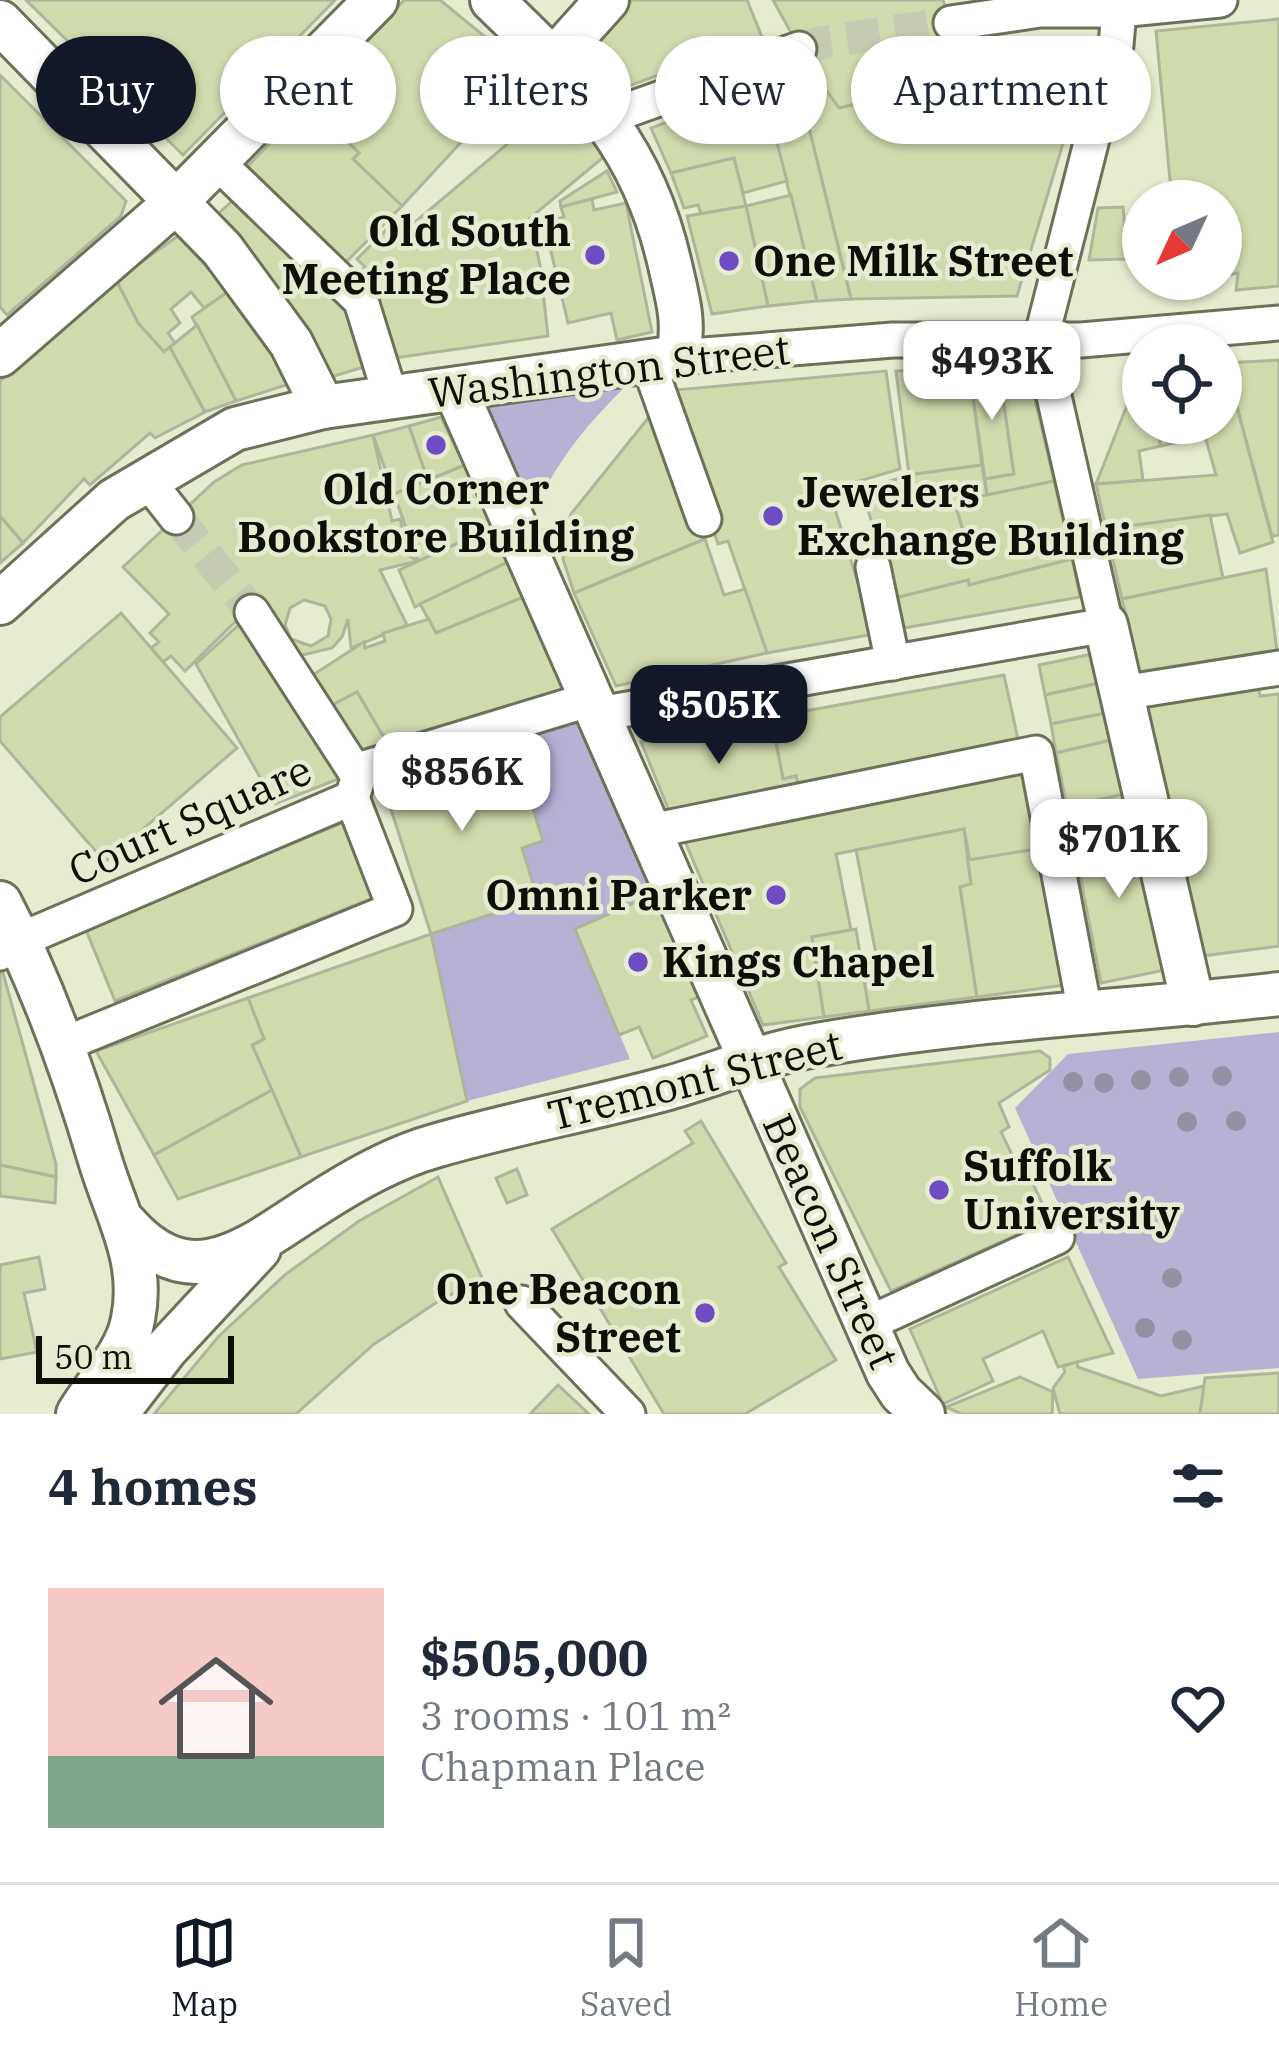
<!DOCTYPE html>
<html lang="en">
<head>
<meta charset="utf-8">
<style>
	:root { --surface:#fff; --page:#f2f2f3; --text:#1f2937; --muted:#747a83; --line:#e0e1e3; --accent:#111827 }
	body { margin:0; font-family:"IBM Plex Serif",serif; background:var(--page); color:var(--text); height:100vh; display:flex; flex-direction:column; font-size:45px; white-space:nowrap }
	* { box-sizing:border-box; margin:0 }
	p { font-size:39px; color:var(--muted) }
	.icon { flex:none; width:66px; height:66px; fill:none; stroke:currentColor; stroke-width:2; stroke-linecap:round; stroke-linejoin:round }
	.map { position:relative; height:1414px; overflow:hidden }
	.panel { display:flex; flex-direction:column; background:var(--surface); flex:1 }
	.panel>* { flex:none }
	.banner { position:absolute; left:36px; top:36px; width:1209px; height:108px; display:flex; gap:24px }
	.needle { width:78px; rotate:226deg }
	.buttons { position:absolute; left:1122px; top:180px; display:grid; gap:24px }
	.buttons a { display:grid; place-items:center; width:120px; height:120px; border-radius:50%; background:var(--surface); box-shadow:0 3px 9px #0004; font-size:60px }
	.scale { position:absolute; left:36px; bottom:30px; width:198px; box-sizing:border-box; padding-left:12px; border:6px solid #0e1007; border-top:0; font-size:33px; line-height:42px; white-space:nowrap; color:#0e1007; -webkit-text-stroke:9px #e5ecd0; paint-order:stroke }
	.price { position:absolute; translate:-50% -102px; padding:0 27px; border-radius:24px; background:#fff; color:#222; font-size:39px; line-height:78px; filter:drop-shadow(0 3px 6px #0008) }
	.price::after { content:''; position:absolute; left:50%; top:72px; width:36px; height:27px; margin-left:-18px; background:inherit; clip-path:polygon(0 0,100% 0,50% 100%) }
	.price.active { background:var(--accent); color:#fff }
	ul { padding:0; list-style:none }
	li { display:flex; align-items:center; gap:36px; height:300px; padding:0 48px }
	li+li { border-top:3px solid var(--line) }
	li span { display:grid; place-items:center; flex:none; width:336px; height:240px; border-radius:0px; color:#555 }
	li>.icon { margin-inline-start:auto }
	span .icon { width:144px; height:144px; fill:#fffc; stroke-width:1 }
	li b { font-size:51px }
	h2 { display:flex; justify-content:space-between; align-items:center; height:144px; padding:0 48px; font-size:51px }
	.pill { padding:0 42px; border-radius:54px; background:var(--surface); box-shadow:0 3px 9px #0004; font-size:42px; line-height:108px }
	.pill.active { background:var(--accent); color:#fff }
	.tab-bar { display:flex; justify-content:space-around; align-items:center; height:168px; border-top:3px solid var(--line); background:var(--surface); font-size:33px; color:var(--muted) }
	.tab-bar a { display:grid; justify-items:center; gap:6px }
	.tab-bar .active { color:var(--accent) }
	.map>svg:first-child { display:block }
</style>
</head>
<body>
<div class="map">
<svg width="1279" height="1414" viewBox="0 0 1279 1414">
	<rect width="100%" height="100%" fill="#e5ecd0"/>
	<g fill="#b7b1d4">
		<path d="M635 377C596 415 563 451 539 501L526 503 481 398Z"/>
		<path d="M575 711 657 893 575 929 630 1059 467 1101 431 934 538 898 522 848 543 840 507 733Z"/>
		<path d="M1279 1032V1368L1138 1379 1015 1108 1068 1054Z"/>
	</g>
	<g fill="#cfdaad" stroke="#afb59b" stroke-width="3" fill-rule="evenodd">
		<path d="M26 0H335L183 155Z"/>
		<path d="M404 0H440L527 71 402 206 353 159 359 153 308 104Z"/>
		<path d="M632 0H747L762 37 618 90 584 52Z"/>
		<path d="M773 0H943L959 47 964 80 839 108 811 69Z"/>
		<path d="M1279 19V286L1236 290 1238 273 1221 276V201H1172L1156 31Z"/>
		<path d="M1021 38 1090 54 1017 296 851 299 796 75 811 69 839 108 964 80 959 47Z"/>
		<path d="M0 75 126 201 121 216 7 315 0 307Z"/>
		<path d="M796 75 851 299 817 301 762 86Z"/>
		<path d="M540 84 606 155 530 218 540 265 548 336 387 359 377 294 359 273 365 267 357 259 397 219 407 229 512 140 493 121Z"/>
		<path d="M762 86 787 181 743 193 734 158 671 173 651 128Z"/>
		<path d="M308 104 359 153 353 159 402 206 340 268 242 172Z"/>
		<path d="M734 158 746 206 701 214 698 205 684 208 671 173Z"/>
		<path d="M607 171 617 192 561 207 560 201Z"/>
		<path d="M243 191 356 308 377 363 331 377 281 294 218 214Z"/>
		<path d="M791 195 817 301 768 306 746 206Z"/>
		<path d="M592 199 594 210 626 203 652 332 617 340 611 313 568 323 544 222 564 217 561 207Z"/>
		<path d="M746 206 768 306 712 314 687 216Z"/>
		<path d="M1123 207 1128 259 1089 260 1098 208Z"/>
		<path d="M178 236 229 291 204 308 191 292 171 309 180 323 168 333 175 343 164 352 138 323 116 280Z"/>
		<path d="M116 280 138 323 164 352 170 347 205 412 155 438 150 433 90 485 84 479 23 543 0 516V381Z"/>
		<path d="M229 291 277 355 289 384 236 401 192 317Z"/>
		<path d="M197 325 236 401 205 412 170 347Z"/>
		<path d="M1279 360V535L1272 536 1225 363Z"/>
		<path d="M1225 363 1273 542 1240 553 1227 514 1106 529 1096 484 1216 475 1205 436 1161 446 1155 423H1221V364Z"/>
		<path d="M969 369 982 465 909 475 896 371Z"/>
		<path d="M969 369 999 370 1014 474 985 479Z"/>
		<path d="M999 370H1028L1054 481 987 496 985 479 1014 474Z"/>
		<path d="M1141 370 1143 423H1155L1161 446 1139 451 1143 480 1096 484Z"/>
		<path d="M886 371 900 469 829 490 874 634 767 653 728 541 718 544 664 391Z"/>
		<path d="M657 407 705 539 574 593 563 559 564 536 571 514Z"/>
		<path d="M441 417 465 465 428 481 409 426Z"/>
		<path d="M409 426 428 481 394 494 373 435Z"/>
		<path d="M373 435 392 521 400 519 406 540 401 541 409 556 418 561 380 570 407 625 351 648 348 619 342 637 332 648 303 655 291 652 253 611 233 624 185 671 171 656 163 662 151 648 159 642 150 633 169 614 123 567 214 482 242 465ZM304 600 325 606 331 619 328 636 311 646 291 639 285 625 290 608Z"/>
		<path d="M465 465 494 527 418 561 394 494Z"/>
		<path d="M982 465 987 496 972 498 974 506 957 510 965 537 883 560 862 490 909 475Z"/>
		<path d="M1054 481 1072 559 969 585 968 580 895 598 883 560 965 537 957 510 974 506 972 498Z"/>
		<path d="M1210 515 1223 578 1122 599 1106 529Z"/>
		<path d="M0 516 23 543 0 563Z"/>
		<path d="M494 527 510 561 415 607 399 570Z"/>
		<path d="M705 539 724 595 745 589 767 653 616 686 574 593Z"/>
		<path d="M1072 559 1080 597 904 628 895 598 968 580 969 585Z"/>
		<path d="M510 561 526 596 436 633 420 604Z"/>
		<path d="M1266 569 1279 665 1140 680 1122 599Z"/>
		<path d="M526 596 571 693 392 751 357 692 321 711 302 682 364 642 365 648 385 641 383 633 429 619 436 633Z"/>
		<path d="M121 613 237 748 105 862 0 741V717Z"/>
		<path d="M246 618 346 776 275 804 196 664Z"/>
		<path d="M1097 653 1104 682 1045 695 1039 665Z"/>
		<path d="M1004 675 1019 744 800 790 796 776 783 779 773 727 785 725 783 715Z"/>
		<path d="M1104 682 1111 712 1051 724 1045 695Z"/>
		<path d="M1258 685 1260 696 1279 694V946L1202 956 1145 697Z"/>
		<path d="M357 692 392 751 356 767 321 711Z"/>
		<path d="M1111 712 1116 739 1056 753 1051 724Z"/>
		<path d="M783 715 785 725 773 727 783 779 796 776 800 790 672 818 641 742Z"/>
		<path d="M481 737 498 792 525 783 543 841 522 848 538 899 431 934 378 769Z"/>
		<path d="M1116 739 1129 793 1067 807 1056 753Z"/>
		<path d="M1022 767 1037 849 970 861 964 829 836 854 851 930 812 937 824 1017 763 1025 684 839Z"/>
		<path d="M1129 793 1135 818 1071 829 1067 807Z"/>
		<path d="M1135 818 1170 969 1101 983 1071 829Z"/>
		<path d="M344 822 373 898 115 1001 86 930Z"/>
		<path d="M964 829 971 884 960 887 977 997 869 1011 863 977 880 975 856 850Z"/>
		<path d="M1037 849 1065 985 977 997 960 887 971 884 968 860Z"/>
		<path d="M657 893 701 996 691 1000 707 1036 653 1058 639 1027 619 1035 575 929Z"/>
		<path d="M856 929 869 1011 824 1017 812 937Z"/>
		<path d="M431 934 467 1101 301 1157 252 1045 264 1039 248 998Z"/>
		<path d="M0 962 56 1164V1177L0 1165Z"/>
		<path d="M248 998 264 1039 252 1045 272 1090 154 1155 96 1051Z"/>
		<path d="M1040 1051 1050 1058V1070L999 1103 1009 1127 1001 1132 1015 1161 1021 1158 1050 1220 891 1291 800 1107V1089L815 1078Z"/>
		<path d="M272 1090 301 1157 178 1199 154 1155Z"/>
		<path d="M701 1121 786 1263 779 1267 836 1360 745 1414H664L552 1229 693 1143 685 1131Z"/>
		<path d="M0 1165 56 1177 55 1203 0 1196Z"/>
		<path d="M517 1169 527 1195 507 1203 496 1178Z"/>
		<path d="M438 1177 482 1278 437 1302 373 1345 296 1414H154L219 1336 286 1274 359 1221Z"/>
		<path d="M39 1257 45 1289 24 1293 37 1352 0 1359V1265Z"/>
		<path d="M1068 1257 1113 1353 1058 1367 1043 1331 983 1359 993 1381 943 1404 910 1329Z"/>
		<path d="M1077 1362 1078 1367 1161 1396 1204 1386 1200 1414H1060L1053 1388 1065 1372 1063 1366Z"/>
		<path d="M1279 1373V1414H1200L1205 1378Z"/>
		<path d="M1020 1377 1053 1392 1052 1414H962L946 1407Z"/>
		<path d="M558 1385 589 1414H530Z"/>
	</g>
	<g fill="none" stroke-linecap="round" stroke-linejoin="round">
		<g stroke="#c5cbb2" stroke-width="33" stroke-dasharray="33 16" stroke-linecap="butt">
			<path d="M799 49 824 42 951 23"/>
			<path d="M176 517 252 612"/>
		</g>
		<g stroke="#6c7259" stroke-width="39">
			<g id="minor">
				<path d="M951 23 1040 10H1119L1220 0"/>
				<path d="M518 92 553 60"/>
				<path d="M605 118 799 49"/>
				<path d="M217 162 361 301 391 398"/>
				<path d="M678 357 893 340H1081L1279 323"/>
				<path d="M648 362 704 519"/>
				<path d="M147 480 176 517"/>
				<path d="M873 567 893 663"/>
				<path d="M252 612 358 776"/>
				<path d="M1122 693 1279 668"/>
				<path d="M599 714 1106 625 1041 339 1116 45 1119 10"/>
				<path d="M352 798 361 769 578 703"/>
				<path d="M651 831 1036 753 1085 1012"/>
				<path d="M0 953 20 940 352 798 395 909 62 1045"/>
				<path d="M522 1303 628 1414"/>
				<path d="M867 1324 1057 1237"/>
			</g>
		</g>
		<g stroke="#6c7259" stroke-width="48">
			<g id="major">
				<path d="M1118 0 1119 10"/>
				<path d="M0 22 222 249 291 343 323 407"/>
				<path d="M553 60 607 0"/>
				<path d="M0 355 176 202 376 0"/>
				<path d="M455 389 888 1373 901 1393 923 1414"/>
				<path d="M0 603 114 500 235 429 323 407 678 357C685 322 678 300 670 265 642 140 580 86 492 0"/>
				<path d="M1106 625 1193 1004"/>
				<path d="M0 903C43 985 74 1072 100 1160 116 1214 145 1260 133 1319 127 1354 96 1384 78 1414"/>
				<path d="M125 1223C192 1300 250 1246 315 1205 354 1180 394 1157 438 1145 514 1123 592 1109 668 1088 718 1074 765 1053 817 1045 969 1018 1125 1012 1279 994"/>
				<path d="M116 1414 166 1349 259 1249"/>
			</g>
		</g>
		<use href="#minor" stroke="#fff" stroke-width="33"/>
		<use href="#major" stroke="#fff" stroke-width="42"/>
	</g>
	<g fill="#9591a3">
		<circle cx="1222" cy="1076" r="10"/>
		<circle cx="1179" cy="1077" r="10"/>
		<circle cx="1141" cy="1080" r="10"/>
		<circle cx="1073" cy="1082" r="10"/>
		<circle cx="1104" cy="1083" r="10"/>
		<circle cx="1236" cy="1121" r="10"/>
		<circle cx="1187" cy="1122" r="10"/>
		<circle cx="1095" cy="1175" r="10"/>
		<circle cx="1172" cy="1278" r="10"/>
		<circle cx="1145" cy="1328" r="10"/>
		<circle cx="1182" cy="1340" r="10"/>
	</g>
	<g fill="#6f4bc4" stroke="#e5ecd0" stroke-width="4.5">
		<circle cx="595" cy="255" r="12"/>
		<circle cx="729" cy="261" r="12"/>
		<circle cx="436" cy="445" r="12"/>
		<circle cx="773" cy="516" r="12"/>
		<circle cx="776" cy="895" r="12"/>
		<circle cx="638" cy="962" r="12"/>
		<circle cx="939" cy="1190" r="12"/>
		<circle cx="705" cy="1313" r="12"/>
	</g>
	<g text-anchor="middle" stroke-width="9" stroke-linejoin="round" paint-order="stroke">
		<g font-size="42" font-weight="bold" fill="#0e1007" stroke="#e5ecd0" text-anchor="start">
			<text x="571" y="246" text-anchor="end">Old South<tspan x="571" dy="48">Meeting Place</tspan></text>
			<text x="753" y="276">One Milk Street</text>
			<text x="436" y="504" text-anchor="middle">Old Corner<tspan x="436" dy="48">Bookstore Building</tspan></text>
			<text x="797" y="507">Jewelers<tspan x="797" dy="48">Exchange Building</tspan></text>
			<text x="752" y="910" text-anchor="end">Omni Parker</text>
			<text x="662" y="977">Kings Chapel</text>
			<text x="963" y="1181">Suffolk<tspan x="963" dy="48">University</tspan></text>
			<text x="681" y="1304" text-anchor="end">One Beacon<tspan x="681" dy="48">Street</tspan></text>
		</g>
		<g font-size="42" fill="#0e1007" stroke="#e5ecd0">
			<text transform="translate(609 371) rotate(-7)" y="15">Washington Street</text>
			<text transform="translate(190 820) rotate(-24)" y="15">Court Square</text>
			<text transform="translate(695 1080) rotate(-14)" y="15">Tremont Street</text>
			<text transform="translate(831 1241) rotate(66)" y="15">Beacon Street</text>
		</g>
	</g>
</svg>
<div class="buttons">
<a><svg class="needle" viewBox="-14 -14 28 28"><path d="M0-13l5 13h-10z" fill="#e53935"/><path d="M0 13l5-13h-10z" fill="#747a83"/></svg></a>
<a><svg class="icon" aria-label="locate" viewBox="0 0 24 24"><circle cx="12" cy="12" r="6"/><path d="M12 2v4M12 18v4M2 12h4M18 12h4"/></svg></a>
</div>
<div class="scale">50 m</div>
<b class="price" style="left:992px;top:423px">$493K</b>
<b class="price active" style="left:719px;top:767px">$505K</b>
<b class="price" style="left:462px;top:834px">$856K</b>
<b class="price" style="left:1119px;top:901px">$701K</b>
<div class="banner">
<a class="pill active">Buy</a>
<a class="pill">Rent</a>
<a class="pill">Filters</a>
<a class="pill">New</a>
<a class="pill">Apartment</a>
</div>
</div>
<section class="panel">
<h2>4 homes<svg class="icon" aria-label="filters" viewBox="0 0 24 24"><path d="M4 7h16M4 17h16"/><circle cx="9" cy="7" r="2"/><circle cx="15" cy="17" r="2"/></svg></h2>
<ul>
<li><span style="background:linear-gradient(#f6c9c9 70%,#7fa58c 0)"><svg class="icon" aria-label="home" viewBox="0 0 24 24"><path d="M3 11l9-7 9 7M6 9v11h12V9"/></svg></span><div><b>$505,000</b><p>3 rooms · 101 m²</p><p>Chapman Place</p></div><svg class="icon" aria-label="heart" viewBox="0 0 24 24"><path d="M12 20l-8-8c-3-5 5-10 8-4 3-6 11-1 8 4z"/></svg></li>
</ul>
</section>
<nav class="tab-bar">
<a class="active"><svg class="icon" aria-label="map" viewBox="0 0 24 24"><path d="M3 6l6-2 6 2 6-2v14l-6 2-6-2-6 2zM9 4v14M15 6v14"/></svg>Map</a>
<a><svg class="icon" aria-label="saved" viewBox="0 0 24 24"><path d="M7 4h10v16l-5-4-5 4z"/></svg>Saved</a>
<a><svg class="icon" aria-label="home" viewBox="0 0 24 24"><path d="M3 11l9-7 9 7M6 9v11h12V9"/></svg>Home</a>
</nav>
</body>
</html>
